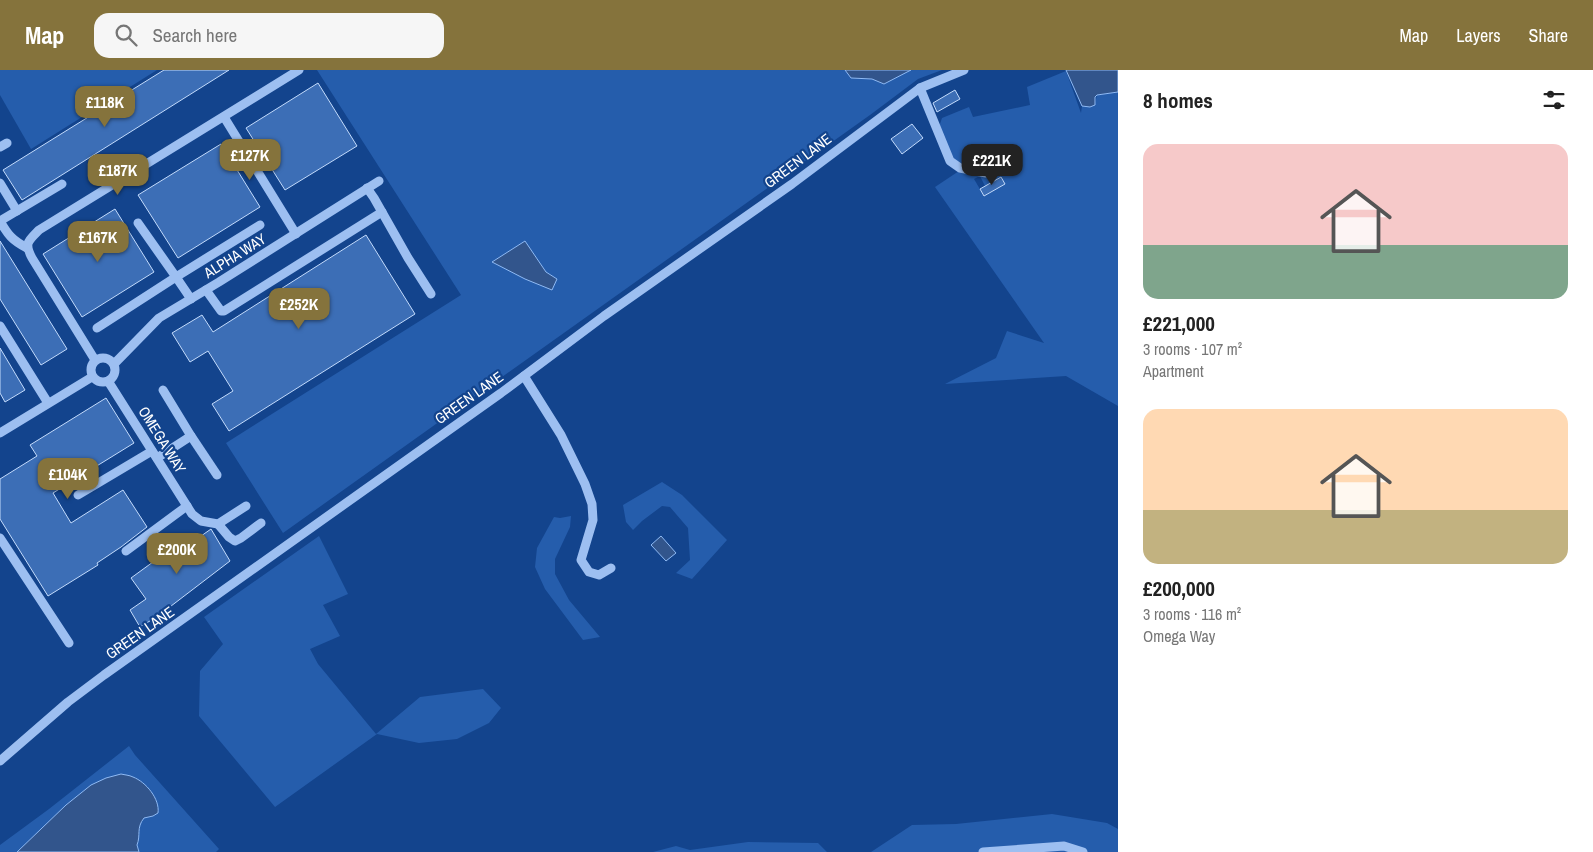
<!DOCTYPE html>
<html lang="en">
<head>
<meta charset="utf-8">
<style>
	:root { --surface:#fff; --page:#f6f6f6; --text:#222; --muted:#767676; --accent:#85733c }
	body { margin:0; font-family:"Archivo Narrow",sans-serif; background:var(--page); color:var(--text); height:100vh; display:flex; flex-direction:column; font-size:19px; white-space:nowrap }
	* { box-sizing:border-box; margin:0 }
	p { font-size:16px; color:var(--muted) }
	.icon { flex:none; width:28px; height:28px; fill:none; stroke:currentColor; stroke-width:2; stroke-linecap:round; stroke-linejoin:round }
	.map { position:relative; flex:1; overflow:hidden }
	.details { display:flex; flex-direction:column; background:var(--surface); width:475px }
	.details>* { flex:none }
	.price { position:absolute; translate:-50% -42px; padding:0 11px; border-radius:10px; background:var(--accent); color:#fff; font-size:16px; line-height:32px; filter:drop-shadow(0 1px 2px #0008) }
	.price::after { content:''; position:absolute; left:50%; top:30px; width:15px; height:11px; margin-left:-8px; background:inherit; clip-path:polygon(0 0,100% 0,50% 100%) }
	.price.on { background:#222; color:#fff }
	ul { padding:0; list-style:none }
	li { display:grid; align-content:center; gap:10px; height:265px; padding:0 25px }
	li span { display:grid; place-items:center; height:155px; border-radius:15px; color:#555 }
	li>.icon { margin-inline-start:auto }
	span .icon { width:90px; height:90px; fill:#fffc; stroke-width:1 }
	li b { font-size:21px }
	h2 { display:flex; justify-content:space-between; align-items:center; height:60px; padding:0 25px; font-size:21px }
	header { display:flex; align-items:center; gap:30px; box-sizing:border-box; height:70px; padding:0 25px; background:var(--accent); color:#fff }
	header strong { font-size:24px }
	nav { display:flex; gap:28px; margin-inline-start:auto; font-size:18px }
	.search { width:350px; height:45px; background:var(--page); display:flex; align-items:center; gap:12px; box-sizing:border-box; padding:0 18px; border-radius:15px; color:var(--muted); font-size:19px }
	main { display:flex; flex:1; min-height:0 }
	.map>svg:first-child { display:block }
</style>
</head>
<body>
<header>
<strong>Map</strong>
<div class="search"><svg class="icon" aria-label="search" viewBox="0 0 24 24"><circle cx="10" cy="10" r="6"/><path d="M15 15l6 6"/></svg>Search here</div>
<nav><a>Map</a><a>Layers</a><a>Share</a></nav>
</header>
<main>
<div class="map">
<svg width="1118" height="782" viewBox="0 0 1118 782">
	<rect width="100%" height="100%" fill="#13448d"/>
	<g fill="#255dac" fill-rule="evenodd">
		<path d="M0 0H157L31 79 0 25Z"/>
		<path d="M317 0H845L851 8 872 9 884 14 911 0H942L918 9 870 45 283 463 226 373 461 225ZM525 171 546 202 557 209 492 192Z"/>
		<path d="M1066 1 1081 43 1082 36 1095 34 1097 25 1118 22V336L1066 306 945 314 996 288 1007 261 1044 273 935 117 959 101 939 57 942 48 969 37 973 47 1030 35 1027 17ZM980 106 985 116 1001 107 1005 114 984 126 974 109Z"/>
		<path d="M662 412 682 425 727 470 692 509 676 503 690 490 688 458 670 437 662 436 642 451 633 460 626 452 623 435Z"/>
		<path d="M571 446 570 457 555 489V504L569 530 600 567 583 570 545 519 535 497 537 478 554 447 560 448Z"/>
		<path d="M319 466 348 524 323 535 340 566 310 579 318 594 376 664 420 627 483 619 501 638 489 653 457 669 419 673 377 664 275 737 199 646 200 601 223 574 204 547Z"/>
		<path d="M129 676 135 685 219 779 216 782H139L137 775C141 765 136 758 144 747L153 746 91 715 66 735 17 782H0V775L49 739Z"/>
		<path d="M1052 744 1107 753 1118 759V782H871L912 755 956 754Z"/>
		<path d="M748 772 818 773 827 782H653L676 776 690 780Z"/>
	</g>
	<g fill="#32558c" stroke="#8fbaf4">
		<path d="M845 0H911L884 14 872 9 851 8Z"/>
		<path d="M1066 0H1118V22L1097 25 1095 27V35L1090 37 1082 36Z"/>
		<path d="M525 171 546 202 557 209 552 220 525 209 492 192Z"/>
		<path d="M661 466 676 483 666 491 651 475Z"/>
		<path d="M121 704C125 705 129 705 133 707 146 712 160 729 158 743L153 746 144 748C136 758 141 765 137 775L139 782H17L66 735 91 715 106 708Z"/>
	</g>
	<g fill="#3c6eb6" stroke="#c3dbfc">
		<path d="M164 0H229L22 130 3 100Z"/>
		<path d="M318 13 357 76 285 120 246 58Z"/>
		<path d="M955 20 960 29 937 42 933 33Z"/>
		<path d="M912 54 923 68 902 84 891 69Z"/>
		<path d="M221 74 260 137 178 188 138 125Z"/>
		<path d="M1001 107 1005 114 984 126 980 119Z"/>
		<path d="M115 139 154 202 82 247 43 184Z"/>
		<path d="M366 165 415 244 229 361 212 334 233 321 208 281 190 292 172 263 202 245 213 262Z"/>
		<path d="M0 171 67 279 41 295 0 229Z"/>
		<path d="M0 278 25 320 5 332 0 323Z"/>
		<path d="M106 328 134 373 53 423 71 453 123 420 147 457 121 477 97 493 98 495 48 526 0 449V409L37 386 30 375Z"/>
		<path d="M211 459 230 491 158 546 140 557 130 540 146 529 131 508 190 465 194 471Z"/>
	</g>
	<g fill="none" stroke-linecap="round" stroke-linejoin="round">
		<g stroke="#9dbff1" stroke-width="9">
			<path d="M920 18 950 91 960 98 986 103"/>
			<path d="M224 47 296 164"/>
			<path d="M0 77 7 73"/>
			<path d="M0 113 17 141"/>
			<path d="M367 118 374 128 408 188 431 224"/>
			<path d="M0 151 62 114"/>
			<path d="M0 151C8 165 12 170 27 178"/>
			<path d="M138 153 176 207 260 155"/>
			<path d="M206 220 221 241H224L382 142"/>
			<path d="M0 256 48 333"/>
			<path d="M97 258 176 207 191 229"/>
			<circle cx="103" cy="300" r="12"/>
			<path d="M95 290 32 188C24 173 28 171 39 160L299 0"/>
			<path d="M114 294 159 248 219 212 379 111"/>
			<path d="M524 306 561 365 585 414 592 434 593 450 581 490 589 502 599 505 611 498"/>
			<path d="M108 311 192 444 201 451 218 454 246 436"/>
			<path d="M0 363 92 307"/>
			<path d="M191 366 217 405"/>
			<path d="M157 388 191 366 163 320"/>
			<path d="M78 425 152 381"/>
			<path d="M218 454 229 467 235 471 241 468 261 453"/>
			<path d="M0 468 69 573"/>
			<path d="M126 481 187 436"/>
			<path d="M0 691 68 632 104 605 501 323 604 246 792 114 920 18 964 0"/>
			<path d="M983 782 1064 776 1083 782"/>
		</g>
	</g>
	<g text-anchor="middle" stroke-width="4.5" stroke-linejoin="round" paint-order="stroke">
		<g font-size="15" fill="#fff" stroke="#13448d">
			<text transform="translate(798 91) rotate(-37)" y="5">GREEN LANE</text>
			<text transform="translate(235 186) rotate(-32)" y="5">ALPHA WAY</text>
			<text transform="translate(469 328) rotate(-35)" y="5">GREEN LANE</text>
			<text transform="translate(162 370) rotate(58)" y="5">OMEGA WAY</text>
			<text transform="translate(140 563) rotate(-35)" y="5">GREEN LANE</text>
		</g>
	</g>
</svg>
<b class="price" style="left:105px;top:58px">£118K</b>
<b class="price" style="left:250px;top:111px">£127K</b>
<b class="price on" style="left:992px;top:116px">£221K</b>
<b class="price" style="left:118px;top:126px">£187K</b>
<b class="price" style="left:98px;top:193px">£167K</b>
<b class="price" style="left:299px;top:260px">£252K</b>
<b class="price" style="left:68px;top:430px">£104K</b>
<b class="price" style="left:177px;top:505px">£200K</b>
</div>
<section class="details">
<h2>8 homes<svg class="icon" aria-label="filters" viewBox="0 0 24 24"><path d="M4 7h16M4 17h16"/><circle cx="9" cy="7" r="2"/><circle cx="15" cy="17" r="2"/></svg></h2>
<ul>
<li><span style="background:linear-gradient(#f6c9c9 65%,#7fa58c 0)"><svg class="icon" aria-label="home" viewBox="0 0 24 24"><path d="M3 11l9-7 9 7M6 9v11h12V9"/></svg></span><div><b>£221,000</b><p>3 rooms · 107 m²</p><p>Apartment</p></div></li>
<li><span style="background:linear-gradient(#ffd9b3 65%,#c2b280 0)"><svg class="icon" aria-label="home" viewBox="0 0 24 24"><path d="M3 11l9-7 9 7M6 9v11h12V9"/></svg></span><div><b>£200,000</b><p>3 rooms · 116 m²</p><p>Omega Way</p></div></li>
</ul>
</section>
</main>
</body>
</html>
